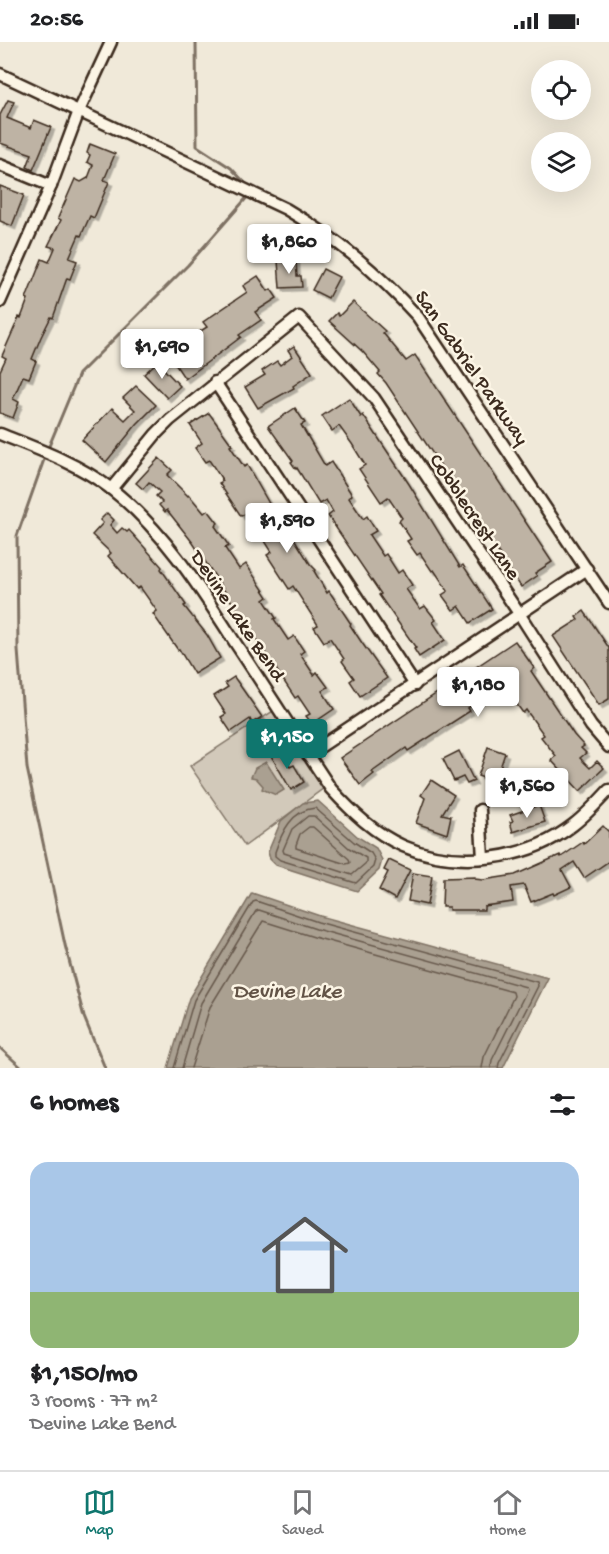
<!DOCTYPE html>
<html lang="en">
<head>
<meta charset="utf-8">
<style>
	:root { --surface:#fff; --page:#f6f6f6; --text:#202124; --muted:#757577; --line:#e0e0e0; --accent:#0f766e }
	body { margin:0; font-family:"Gochi Hand",sans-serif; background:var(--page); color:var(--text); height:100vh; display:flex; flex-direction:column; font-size:22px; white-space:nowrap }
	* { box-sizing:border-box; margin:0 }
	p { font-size:20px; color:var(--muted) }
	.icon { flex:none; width:33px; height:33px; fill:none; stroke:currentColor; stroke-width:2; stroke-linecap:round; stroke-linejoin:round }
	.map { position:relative; height:1026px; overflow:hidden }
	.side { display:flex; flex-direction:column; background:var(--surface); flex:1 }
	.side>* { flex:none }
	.controls { position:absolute; left:531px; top:18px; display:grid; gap:12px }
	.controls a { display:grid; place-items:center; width:60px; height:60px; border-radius:50%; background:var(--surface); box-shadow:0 6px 24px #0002; font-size:30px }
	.price { position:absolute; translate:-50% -51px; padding:0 14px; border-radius:6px; background:#fff; color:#222; font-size:20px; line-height:39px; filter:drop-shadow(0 2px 3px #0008) }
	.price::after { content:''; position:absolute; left:50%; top:36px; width:18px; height:14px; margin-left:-9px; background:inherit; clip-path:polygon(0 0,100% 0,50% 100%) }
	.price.selected { background:var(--accent); color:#fff }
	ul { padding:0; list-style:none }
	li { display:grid; align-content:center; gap:12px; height:318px; padding:0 30px }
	li span { display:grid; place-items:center; height:186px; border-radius:18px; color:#555 }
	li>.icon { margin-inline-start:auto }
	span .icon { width:108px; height:108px; fill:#fffc; stroke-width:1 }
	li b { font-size:26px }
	h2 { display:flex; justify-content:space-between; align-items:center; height:72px; padding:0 30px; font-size:26px }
	.status { display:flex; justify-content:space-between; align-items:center; height:42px; padding:0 30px; background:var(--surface); direction:ltr }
	.status svg { height:16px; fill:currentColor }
	.menu { display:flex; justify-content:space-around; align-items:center; height:84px; border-top:2px solid var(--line); background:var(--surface); font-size:16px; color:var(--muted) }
	.menu a { display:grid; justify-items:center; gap:3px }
	.menu .selected { color:var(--accent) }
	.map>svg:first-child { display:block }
</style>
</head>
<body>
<div class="status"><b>20:56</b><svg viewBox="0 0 49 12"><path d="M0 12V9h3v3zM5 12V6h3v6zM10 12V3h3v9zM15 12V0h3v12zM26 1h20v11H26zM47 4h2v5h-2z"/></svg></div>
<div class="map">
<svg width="609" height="1026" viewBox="0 0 609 1026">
	<defs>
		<filter id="shadow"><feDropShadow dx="3.5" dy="3.5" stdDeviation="0" flood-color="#0004"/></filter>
	</defs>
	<rect width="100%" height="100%" fill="#f0e9d9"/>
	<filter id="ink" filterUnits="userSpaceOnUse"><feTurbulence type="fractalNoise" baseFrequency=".0167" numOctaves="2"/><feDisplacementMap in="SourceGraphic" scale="12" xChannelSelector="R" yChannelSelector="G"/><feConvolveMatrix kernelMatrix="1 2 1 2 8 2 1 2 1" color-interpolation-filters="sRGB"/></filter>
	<g filter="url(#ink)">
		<path fill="#d2c9ba" stroke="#867a6c" stroke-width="1.5" d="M273 669 324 746 245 804 190 724Z"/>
		<g fill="#aaa091" stroke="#7e7163" stroke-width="1.5">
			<path d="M266 720 284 748 276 753 262 747 263 744 256 736 251 735 255 726Z"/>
			<path d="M318 759 358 795 376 806 382 818 379 828 357 849 276 823 270 817 268 810 281 779 303 761Z"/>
			<path d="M252 851 320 874 548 936 503 1026H168L189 956Z"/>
		</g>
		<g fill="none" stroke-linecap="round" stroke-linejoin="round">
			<g stroke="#67594c" stroke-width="1.5">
				<path d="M315 766 354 800 371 811 375 818 373 825 356 841 280 818 275 814V810C282 790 292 768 315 766Z"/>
				<path d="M308 774H314L349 806 366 816V821L352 833 284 811 283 808 292 787Z"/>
				<path d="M309 785H313L349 817 350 821 346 822 296 806V803L300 792Z"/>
				<path d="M174 1026 194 958 253 860 256 859 318 880 537 940 538 944 499 1021 498 1026"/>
				<path d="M182 1026 201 961 256 869 259 868 316 887 526 945 527 948 492 1018 491 1026"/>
				<path d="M191 1026 210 965 263 879 314 895 513 950 514 954 484 1015 482 1026"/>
			</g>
			<g stroke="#7e7163" stroke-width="3">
				<path d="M196 0 197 104 231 126 248 144"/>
				<path d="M0 1006 22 1026"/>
				<path d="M105 1026 84 975 65 903 27 726 18 608 17 494 47 409 79 332 188 223 250 152"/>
			</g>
		</g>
		<g fill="#beb3a4" stroke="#3b2a1e" stroke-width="1.5" filter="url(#shadow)">
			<path d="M8 58 14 60 7 76 31 86 34 78 51 85 33 128 27 125 32 112 0 101V73Z"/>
			<path d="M90 102 115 112 104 138 109 140 94 176 90 174 81 194 79 193 69 216 77 219 70 237 67 236 53 276 51 275 41 295 32 317 36 319 29 336 23 334 13 357 19 360 13 376 0 371V329L6 316 2 314 19 275 21 276 28 257 26 256 28 252 42 217 49 220 55 206 48 204 61 178 58 176 75 137 81 140 88 136 93 123 87 120 90 113 87 111Z"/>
			<path d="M0 144 24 153 12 184 0 179Z"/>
			<path d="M296 218 297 234H301L302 245 280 246 278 219Z"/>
			<path d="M323 227 339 235 328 256 312 248Z"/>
			<path d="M258 234 268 249 271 247 277 256 255 270 261 278 239 293 241 295 185 337 167 310 207 285 203 280 247 250 243 244Z"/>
			<path d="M353 260 385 289 383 291 406 319 415 313 552 520 535 531 537 534 521 545 386 341 378 332 380 330 363 310 329 279 337 271 339 274Z"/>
			<path d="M294 304 312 331 293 344 294 346 258 366 245 345 265 333 262 329 277 319 280 323 292 314 288 308Z"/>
			<path d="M157 320 180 344 167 356 144 332Z"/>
			<path d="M136 344 156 363 137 382 106 420 82 398 112 366 125 378 135 368 123 356Z"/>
			<path d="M349 356 361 375 363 373 409 442 460 525 463 523 492 567 470 581 459 564 453 568 442 553 448 549 434 528 432 529 420 511 417 513 407 499 411 497 399 479 402 476 388 455 381 460 359 427 365 423 352 402 339 384 332 389 322 374Z"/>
			<path d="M295 366 305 381 301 383 325 424 331 420 352 453 349 456 363 477 367 474 376 489 369 493 383 514 386 512 398 531 402 528 412 543 406 547 420 567 425 564 436 578 433 580 445 598 419 615 414 607 416 606 379 553 381 552 328 474 333 470 326 458 319 462 297 426 296 427 291 420 293 419 268 384Z"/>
			<path d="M209 371 232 403 230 404 244 425 247 423 279 479 282 477 310 522 316 528 314 529 327 551 329 549 351 582 350 583 362 601 387 636 360 654 350 639 354 636 342 619 344 617 330 596 324 600 314 585 318 583 293 544 289 547 267 513 272 510 258 488 256 490 245 472 241 474 219 441 223 439 209 418 205 420 195 406 202 401 190 383Z"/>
			<path d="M159 416 172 428 167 433 188 454 189 453 204 471 208 468 218 481 215 484 229 504 225 506 239 527 246 522 268 555 264 558 276 576 274 577 288 598 294 594 304 609 300 612 314 633 317 630 328 645 322 649 334 667 312 682 306 674 310 672 298 654 295 656 193 501 167 468 165 470 159 463 162 460 156 454 160 450 149 440 143 447 136 441Z"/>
			<path d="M107 471 114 478 110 483 117 491 122 486 127 490 129 488 162 525 161 527 186 563 184 564 207 593 220 616 194 632 179 607 178 608 153 572 157 569 140 545 137 547 108 514 111 511 92 493 103 481 100 478Z"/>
			<path d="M584 569 609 606V657L599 663 553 594 578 578 576 575Z"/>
			<path d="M515 599 534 626 531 629 574 693 584 704 581 706 586 711 580 716 590 726 597 719 604 726 580 749 551 718 556 714 541 695 544 693 526 668 523 671 505 646 497 651 495 648 468 666 470 669 408 709 406 706 372 730 374 732 360 743 340 716Z"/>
			<path d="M234 635 262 675 252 681 250 677 231 690 221 675 226 672 214 654 228 645 225 641Z"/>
			<path d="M488 705 505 711 499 729 513 734 518 727 532 738 515 760 507 755 509 752 502 747 505 744 478 734Z"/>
			<path d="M278 707 290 725 294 723 304 740 291 748 270 712Z"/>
			<path d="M459 709 474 739 467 742 463 735 454 739 443 717Z"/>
			<path d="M431 738 454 753 442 772 451 774 447 792 416 781 425 756 421 753Z"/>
			<path d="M539 763 545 780 513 790 510 780 513 779 510 773Z"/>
			<path d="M603 784 609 790V819L584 836 574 820 562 828 571 845 554 853 553 851 531 860 524 843 511 845 513 860 484 864V868H449V865H442L443 836 475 835V837L483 838 515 833 560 813 561 815 583 800 584 802Z"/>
			<path d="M389 818 410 828 395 857 379 848 388 830 384 828Z"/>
			<path d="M413 831 432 834 427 863 408 859Z"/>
		</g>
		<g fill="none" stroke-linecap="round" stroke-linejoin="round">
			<g stroke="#3b2a1e" stroke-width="15">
				<g id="minor">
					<path d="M0 32 286 167C340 199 376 229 418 275L609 561"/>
					<path d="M0 123 51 144"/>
					<path d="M0 260 51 144 79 69 111 0"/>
					<path d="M215 340 415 643"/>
					<path d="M0 392C38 407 77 421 110 446 163 487 200 546 236 602 268 650 299 699 331 747 352 770 374 791 403 804 456 827 527 819 573 783 586 773 598 760 609 748"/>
					<path d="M111 447 156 392 170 378 299 275 374 356 520 573 591 684 609 705"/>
					<path d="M308 713 587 527"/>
					<path d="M480 768 483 816"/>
				</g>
			</g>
			<use href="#minor" stroke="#fcf5e5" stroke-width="10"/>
		</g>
	</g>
	<g text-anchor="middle" stroke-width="5" stroke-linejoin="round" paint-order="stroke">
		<g font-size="21" fill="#3b2a1e" stroke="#fcf5e5">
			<text transform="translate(473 325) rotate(55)" y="7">San Gabriel Parkway</text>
			<text transform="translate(476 474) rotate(56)" y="7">Cobblecrest Lane</text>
			<text transform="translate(239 573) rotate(56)" y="7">Devine Lake Bend</text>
		</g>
		<g font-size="22" font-style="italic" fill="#625346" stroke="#fcf5e5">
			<text x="287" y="955">Devine Lake</text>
		</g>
	</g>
</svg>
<div class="controls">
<a><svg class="icon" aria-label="locate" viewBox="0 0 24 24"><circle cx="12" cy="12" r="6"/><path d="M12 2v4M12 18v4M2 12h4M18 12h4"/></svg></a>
<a><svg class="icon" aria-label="layers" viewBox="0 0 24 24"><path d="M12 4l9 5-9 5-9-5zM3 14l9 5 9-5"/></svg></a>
</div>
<b class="price" style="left:289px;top:233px">$1,860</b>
<b class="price" style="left:162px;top:338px">$1,690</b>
<b class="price" style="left:287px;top:512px">$1,590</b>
<b class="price" style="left:478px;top:676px">$1,180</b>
<b class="price selected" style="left:287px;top:728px">$1,150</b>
<b class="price" style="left:527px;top:777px">$1,560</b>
</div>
<section class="side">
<h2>6 homes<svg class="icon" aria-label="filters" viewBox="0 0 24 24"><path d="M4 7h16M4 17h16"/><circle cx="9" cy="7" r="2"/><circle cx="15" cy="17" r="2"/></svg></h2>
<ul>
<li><span style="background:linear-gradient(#a9c7e8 70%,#8fb573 0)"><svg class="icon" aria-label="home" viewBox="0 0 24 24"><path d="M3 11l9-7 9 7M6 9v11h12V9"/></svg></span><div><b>$1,150/mo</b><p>3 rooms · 77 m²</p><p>Devine Lake Bend</p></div></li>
</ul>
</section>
<nav class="menu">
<a class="selected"><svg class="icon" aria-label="map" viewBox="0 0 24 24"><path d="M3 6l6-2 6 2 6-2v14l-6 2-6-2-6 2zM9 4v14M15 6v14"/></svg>Map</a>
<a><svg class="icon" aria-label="saved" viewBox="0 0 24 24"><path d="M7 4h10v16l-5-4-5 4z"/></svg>Saved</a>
<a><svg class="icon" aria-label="home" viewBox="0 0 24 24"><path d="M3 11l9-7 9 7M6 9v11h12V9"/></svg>Home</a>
</nav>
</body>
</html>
